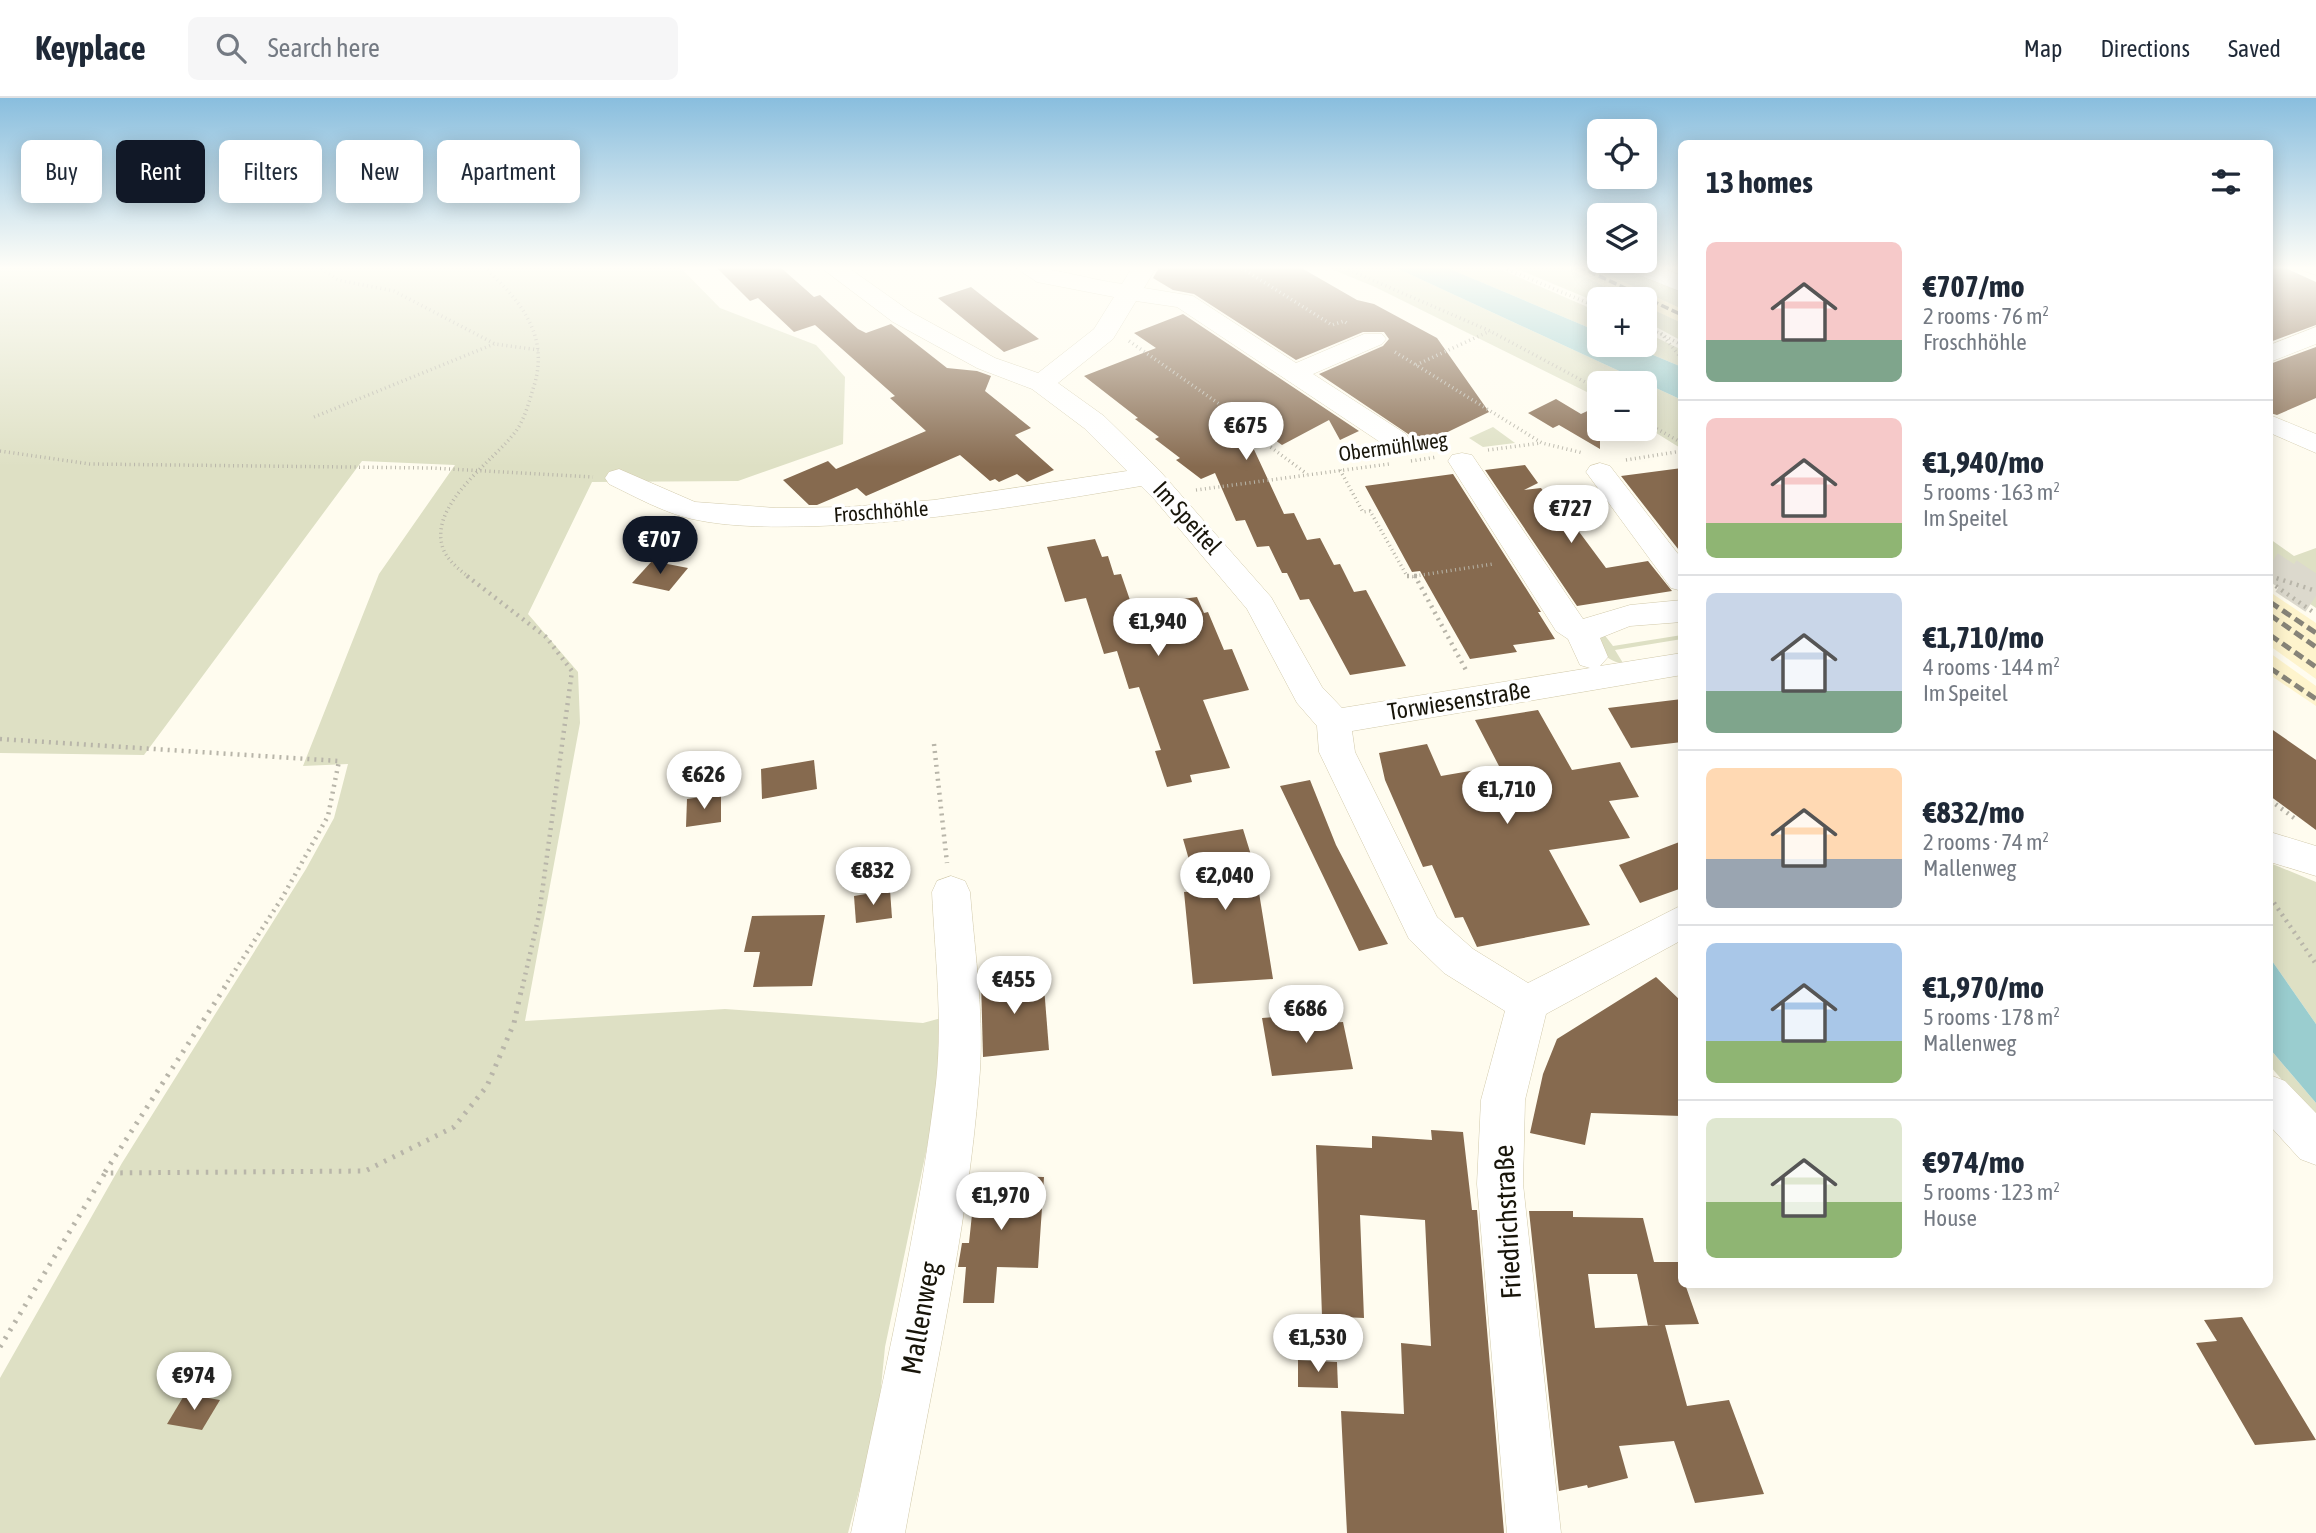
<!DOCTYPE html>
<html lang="en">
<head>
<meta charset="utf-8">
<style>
	:root { --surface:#fff; --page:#f6f6f7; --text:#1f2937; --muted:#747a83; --line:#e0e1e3; --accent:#111827 }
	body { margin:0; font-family:"Asap Condensed",sans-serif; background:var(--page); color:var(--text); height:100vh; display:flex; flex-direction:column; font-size:26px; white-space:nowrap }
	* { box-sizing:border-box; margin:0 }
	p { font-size:23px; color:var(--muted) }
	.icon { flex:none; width:38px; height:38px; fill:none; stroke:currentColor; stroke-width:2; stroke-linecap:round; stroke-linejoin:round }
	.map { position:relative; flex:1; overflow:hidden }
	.details { position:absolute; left:1678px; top:42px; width:595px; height:1148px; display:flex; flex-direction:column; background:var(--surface); border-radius:10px; box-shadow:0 4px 18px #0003 }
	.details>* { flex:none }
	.guide { position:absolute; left:21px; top:42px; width:665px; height:63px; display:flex; gap:14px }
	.tools { position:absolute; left:1587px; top:21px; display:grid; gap:14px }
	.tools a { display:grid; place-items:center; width:70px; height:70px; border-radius:10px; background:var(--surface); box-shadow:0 4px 18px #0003; font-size:35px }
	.price { position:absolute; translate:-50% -60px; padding:0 16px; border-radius:24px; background:#fff; color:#222; font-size:23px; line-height:46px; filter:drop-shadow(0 2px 4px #0008) }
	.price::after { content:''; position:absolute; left:50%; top:42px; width:21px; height:16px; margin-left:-10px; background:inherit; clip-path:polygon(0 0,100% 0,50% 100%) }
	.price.active { background:var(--accent); color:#fff }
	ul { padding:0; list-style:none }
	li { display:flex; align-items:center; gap:21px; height:175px; padding:0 28px }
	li+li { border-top:2px solid var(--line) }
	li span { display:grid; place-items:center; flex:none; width:196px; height:140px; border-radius:10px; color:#555 }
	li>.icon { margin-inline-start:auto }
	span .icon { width:84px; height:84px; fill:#fffc; stroke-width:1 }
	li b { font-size:30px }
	h2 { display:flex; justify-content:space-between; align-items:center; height:84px; padding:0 28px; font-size:30px }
	.tag { padding:0 24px; border-radius:10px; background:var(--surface); box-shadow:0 4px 18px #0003; font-size:24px; line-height:63px }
	.tag.active { background:var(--accent); color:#fff }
	header { display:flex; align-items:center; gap:42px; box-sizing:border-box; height:98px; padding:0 35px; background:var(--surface); border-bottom:2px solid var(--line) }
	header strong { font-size:33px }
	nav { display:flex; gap:38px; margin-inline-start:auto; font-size:24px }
	.search { width:490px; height:63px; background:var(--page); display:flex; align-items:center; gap:18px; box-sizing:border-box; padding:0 24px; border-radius:10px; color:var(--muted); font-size:26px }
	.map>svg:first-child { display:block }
</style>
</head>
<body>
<header>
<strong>Keyplace</strong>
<div class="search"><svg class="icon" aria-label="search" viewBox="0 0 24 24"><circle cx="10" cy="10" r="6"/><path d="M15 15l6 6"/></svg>Search here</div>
<nav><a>Map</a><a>Directions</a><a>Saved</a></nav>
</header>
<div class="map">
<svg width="2316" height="1435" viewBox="0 0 2316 1435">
	<rect width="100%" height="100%" fill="#fffcef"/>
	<g fill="#fef4cd">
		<path d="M1561 168H1589L1682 211V225L1645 208V201H1632Z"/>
		<path d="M2270 494 2316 525V581L2270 548Z"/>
		<path d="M2270 555 2316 588V608L2270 577Z"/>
	</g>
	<g fill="#dee0c4">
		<path d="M0 168H679L720 210 816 247 845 279 843 346 738 383 592 384 528 516 578 574 580 625 525 923 725 911 923 925 945 919 947 954 885 1249 878 1320 848 1435H0V1280L122 1065 306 771 334 720 348 666 303 668 379 476 455 367 362 363 144 657 0 655Z"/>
		<path d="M1324 168H1392L1682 302V351L1645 328V285H1600L1599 300 1375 189Z"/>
		<path d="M1443 168H1493L1599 214V234Z"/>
		<path d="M1510 168H1561L1632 201H1600L1599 205Z"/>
		<path d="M1589 168C1630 168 1646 174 1682 192V211Z"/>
		<path d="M1645 208 1682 225V243L1645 223Z"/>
		<path d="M1645 234 1682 252V269L1629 247H1645Z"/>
		<path d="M1493 329 1515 345 1483 349 1469 340Z"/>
		<path d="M2270 441 2294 458 2316 450V510L2270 479Z"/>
		<path d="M1603 535 1613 548 1682 537V541L1615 552 1623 565C1608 564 1602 555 1597 543Z"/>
		<path d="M2270 765 2316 784V926L2270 860Z"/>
		<path d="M2270 951 2316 1005V1021L2270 968Z"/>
	</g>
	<g fill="#9acdcf">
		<path d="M1392 168H1443L1599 234 1600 247H1629L1682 269V302Z"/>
		<path d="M2270 860 2316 926V1005L2270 951Z"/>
	</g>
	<g fill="#866a4f" fill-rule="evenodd">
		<path d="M715 168H779L814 199 820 197 858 231 866 235 891 226 947 270 977 273 991 278 985 293 1031 330 1015 337 1054 372 1027 384 1017 376 999 384 995 381 990 383 960 357 866 398 857 390 817 407H809L783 382 828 363 836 371 926 333 890 300 895 298 815 227 794 234 758 200 750 203Z"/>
		<path d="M1160 168H1298L1357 202 1374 206 1437 240 1489 314 1423 346 1319 276 1383 248 1389 241 1384 234H1363L1296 262 1194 196 1173 192 1153 180Z"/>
		<path d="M2270 168H2281L2316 184V227L2270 244Z"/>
		<path d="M971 189 994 207 1039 241 1004 254 938 200Z"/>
		<path d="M1183 216 1359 333 1340 342 1329 322 1282 347 1237 315 1284 416 1294 415 1307 442 1320 440 1334 467 1340 466 1354 494 1366 492 1406 568 1350 577 1309 501 1300 502 1287 475H1282L1269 448 1257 449 1245 422 1236 423 1215 375 1201 381 1176 362 1180 360 1155 341 1159 339 1135 321 1138 320 1084 278 1156 250 1134 235Z"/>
		<path d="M2316 249V300L2277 317 2270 315V266Z"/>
		<path d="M1556 301 1581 316 1600 307V351L1559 327 1553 330 1528 315Z"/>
		<path d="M1525 367 1538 385 1524 392 1541 390 1549 401 1554 400 1606 470 1648 463 1672 493 1577 508 1485 372Z"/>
		<path d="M1682 370V456L1621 378Z"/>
		<path d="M1453 376 1541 514H1538L1555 541 1513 547 1517 554 1470 561 1420 473 1412 474 1365 388Z"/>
		<path d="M1095 441 1102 459 1108 458 1114 477 1121 476 1132 508 1197 499 1204 515 1208 514 1224 552 1232 551 1249 592 1203 602 1230 670 1190 677 1192 684 1167 689 1155 653 1161 652 1139 589 1129 591 1117 553 1104 556 1086 500 1065 504 1047 449Z"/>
		<path d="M652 463 688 470 669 493 632 485Z"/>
		<path d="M1682 601V644L1631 650 1608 610Z"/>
		<path d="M1538 612 1572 672 1620 664 1639 699 1609 703 1630 740 1549 752 1590 827 1477 849 1463 819 1455 820 1432 767 1423 769 1385 682 1379 655 1427 646 1441 678 1499 668 1475 622Z"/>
		<path d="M2270 630 2316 662V732L2270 698Z"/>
		<path d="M814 662 817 691 762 701 761 671Z"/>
		<path d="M1310 682 1336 747 1388 846 1359 853 1280 688Z"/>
		<path d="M721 696V724L686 729 687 701Z"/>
		<path d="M1243 731 1255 770 1273 881 1193 886 1184 794 1198 793 1183 741Z"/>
		<path d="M1682 743V790L1640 805 1619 767Z"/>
		<path d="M890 792 892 820 856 825 854 798Z"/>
		<path d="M825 817 812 888 753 889 760 854H744L752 818Z"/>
		<path d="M1043 876 1049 952 983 959 981 882Z"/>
		<path d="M1656 879 1682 904V1018L1591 1015 1585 1047 1530 1035 1543 976 1557 941Z"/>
		<path d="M1324 916 1326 925 1343 924 1353 971 1272 978 1262 920Z"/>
		<path d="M1431 1032 1463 1034 1472 1112H1477L1504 1435H1347L1341 1313 1404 1316 1401 1245 1431 1248 1425 1122 1360 1117 1364 1220 1322 1218 1316 1047 1372 1050V1038L1432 1042Z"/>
		<path d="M976 1078 1044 1079 1038 1170 997 1169 994 1205H963L966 1169H958L962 1145H969Z"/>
		<path d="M1529 1113H1573V1119L1643 1120 1654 1164H1679L1682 1186H1685L1699 1226 1665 1227 1687 1308 1729 1302 1764 1396 1695 1405 1674 1343 1619 1348 1628 1380 1588 1390 1587 1387 1559 1393ZM1588 1176H1637L1648 1228 1661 1227 1595 1230Z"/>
		<path d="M2242 1219 2316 1342 2255 1347 2196 1245 2217 1243 2204 1222Z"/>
		<path d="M1298 1262 1337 1264 1338 1290 1298 1289Z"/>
		<path d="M185 1296 220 1302 202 1332 167 1326Z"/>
	</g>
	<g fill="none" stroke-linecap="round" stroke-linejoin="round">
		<path stroke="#dcd9cd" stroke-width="28" stroke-dasharray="28 14" stroke-linecap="butt" d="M2270 467 2288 479"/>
		<path stroke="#dcd9cd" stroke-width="38" stroke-dasharray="38 18" stroke-linecap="butt" d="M2286 478 2316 498"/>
		<g stroke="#d2caab" stroke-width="1">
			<g id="minor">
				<path d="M819 168H846L911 214 995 260 1038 275 1094 231 1114 199 1037 184 1013 168C1050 168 1085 181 1122 186L1133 168H1157L1144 190 1193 198 1296 265 1364 236H1382L1386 241 1382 246 1313 276 1406 336 1410 342 1406 348H1386L1177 209 1136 203 1113 241 1058 285 1104 318 1159 372 1271 499 1322 589 1342 610 1590 570 1580 567 1568 541 1556 533 1448 363 1452 357 1462 355 1472 357 1583 521 1630 507 1682 502V524L1630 528 1600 540 1608 559 1600 568 1682 555V577L1352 633 1355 654 1437 819 1473 851 1528 885 1682 807V842L1546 916 1525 1002 1523 1086 1561 1435H1507L1477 1086 1481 1002 1505 913 1444 875 1409 841 1319 654 1317 628 1297 605 1247 511 1155 402 1141 388C1034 406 928 424 819 428 777 429 733 430 692 421 662 414 636 399 609 386L605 380 609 374 619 371 695 404 776 410 847 409 934 402 1127 373 1084 330 1032 291 977 270 893 224Z"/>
				<path d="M1625 168H1657L1682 178V194L1629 173Z"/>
				<path d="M2300 168H2316V177L2304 173Z"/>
				<path d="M2316 229V246L2270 264V247Z"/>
				<path d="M2270 317 2316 336V355L2270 335Z"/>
				<path d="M1600 365 1610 368 1682 461V493L1671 490 1586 374 1590 368Z"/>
				<path d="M2270 734 2316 748V778L2270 764Z"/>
				<path d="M951 778 965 783 970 794C975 857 985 922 979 985 967 1136 932 1286 905 1435H851C881 1286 918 1137 936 985 943 923 935 857 932 794L937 783Z"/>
				<path d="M2270 977 2285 983 2316 1015V1067L2300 1061 2270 1028Z"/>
			</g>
		</g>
		<g stroke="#b8b5a9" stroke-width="3.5" stroke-dasharray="1 3.5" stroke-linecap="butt">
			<path d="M318 168 338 182 394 193 495 246 539 252"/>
			<path d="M1228 168 1243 171 1332 227 1344 223 1348 226"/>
			<path d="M1340 168 1490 233 1600 292"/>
			<path d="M1499 168 1600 210"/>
			<path d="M1645 228 1682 247"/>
			<path d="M1661 235 1682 261"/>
			<path d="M1129 243 1235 317 1234 322 1307 376"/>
			<path d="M1395 254 1542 345 1583 355"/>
			<path d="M1416 267 1490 233"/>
			<path d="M314 319 494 246"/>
			<path d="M1645 324 1682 345"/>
			<path d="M1488 352 1541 345"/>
			<path d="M0 353 90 366 431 370 593 379"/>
			<path d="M1626 362 1682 353"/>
			<path d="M1411 363 1437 359"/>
			<path d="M1340 372 1363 414 1370 413 1407 478 1416 479"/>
			<path d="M1196 392 1389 366"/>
			<path d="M1415 478 1493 466"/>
			<path d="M2270 478 2274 479"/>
			<path d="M469 479C458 471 445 460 442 447 431 404 494 363 516 333 525 321 529 303 534 288 550 236 519 201 483 168"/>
		</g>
		<g stroke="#b8b5a9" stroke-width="4.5" stroke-dasharray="2 5" stroke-linecap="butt">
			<path d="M467 478 546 539 572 573 539 817 522 891"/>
			<path d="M1407 478H1415L1467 574"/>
			<path d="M1415 478H1418"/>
			<path d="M2270 478 2316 493"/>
			<path d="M2270 484 2316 516"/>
			<path d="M0 641 339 663 328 718 282 800 223 891"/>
			<path d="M934 646 947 765"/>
			<path d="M2270 702 2298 723"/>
			<path d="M2270 799 2316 866"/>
		</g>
		<g stroke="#b8b5a9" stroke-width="5" stroke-dasharray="2.5 7" stroke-linecap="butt">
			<path d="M105 1074 225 889"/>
			<path d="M0 1249 105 1075 365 1073 454 1029 487 988 514 925 522 889"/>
		</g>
		<use href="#minor" fill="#fff" fill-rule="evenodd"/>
		<path stroke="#878478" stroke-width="3.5" stroke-dasharray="8 3.5" stroke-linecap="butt" d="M1578 168 1682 217"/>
		<g stroke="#878478" stroke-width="5" stroke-dasharray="10 5" stroke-linecap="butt">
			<path d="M2270 504 2316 535"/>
			<path d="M2270 517 2316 549"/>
			<path d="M2270 537 2316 569"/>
			<path d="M2270 570 2316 601"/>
		</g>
	</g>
	<linearGradient id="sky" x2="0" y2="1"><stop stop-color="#89bede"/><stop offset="0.46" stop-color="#fffef8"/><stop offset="1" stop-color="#fffef8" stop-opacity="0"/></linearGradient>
	<rect width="2316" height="369" fill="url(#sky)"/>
	<g text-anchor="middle" stroke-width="7" stroke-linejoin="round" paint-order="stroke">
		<g font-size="21" fill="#18150a" stroke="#fff">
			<text transform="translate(1393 349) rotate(-8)" y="7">Obermühlweg</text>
			<text transform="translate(881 414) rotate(-4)" y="7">Froschhöhle</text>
		</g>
		<g font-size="24" fill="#18150a" stroke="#fff">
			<text transform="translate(1187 420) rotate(48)" y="8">Im Speitel</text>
			<text transform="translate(1459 603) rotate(-9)" y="8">Torwiesenstraße</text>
		</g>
		<g font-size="28" fill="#18150a" stroke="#fff">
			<text transform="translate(1507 1124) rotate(-93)" y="10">Friedrichstraße</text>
			<text transform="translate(920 1220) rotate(-80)" y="10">Mallenweg</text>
		</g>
	</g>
</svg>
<div class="tools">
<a><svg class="icon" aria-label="locate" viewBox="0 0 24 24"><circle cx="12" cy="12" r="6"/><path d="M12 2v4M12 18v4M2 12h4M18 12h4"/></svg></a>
<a><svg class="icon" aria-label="layers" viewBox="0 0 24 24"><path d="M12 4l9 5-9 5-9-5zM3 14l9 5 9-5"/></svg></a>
<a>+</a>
<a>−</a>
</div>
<b class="price" style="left:1246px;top:364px">€675</b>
<b class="price" style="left:1571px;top:447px">€727</b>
<b class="price active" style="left:660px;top:478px">€707</b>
<b class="price" style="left:1158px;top:560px">€1,940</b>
<b class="price" style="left:704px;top:713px">€626</b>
<b class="price" style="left:1507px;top:728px">€1,710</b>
<b class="price" style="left:873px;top:809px">€832</b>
<b class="price" style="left:1225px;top:814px">€2,040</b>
<b class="price" style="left:1014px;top:918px">€455</b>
<b class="price" style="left:1306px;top:947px">€686</b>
<b class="price" style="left:1001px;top:1134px">€1,970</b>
<b class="price" style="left:1318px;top:1276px">€1,530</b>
<b class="price" style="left:194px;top:1314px">€974</b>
<div class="guide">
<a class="tag">Buy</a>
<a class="tag active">Rent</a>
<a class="tag">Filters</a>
<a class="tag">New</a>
<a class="tag">Apartment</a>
</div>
<section class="details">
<h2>13 homes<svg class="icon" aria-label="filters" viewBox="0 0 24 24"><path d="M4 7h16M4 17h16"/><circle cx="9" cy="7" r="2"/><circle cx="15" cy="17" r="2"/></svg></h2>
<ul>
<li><span style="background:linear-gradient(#f6c9c9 70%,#7fa58c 0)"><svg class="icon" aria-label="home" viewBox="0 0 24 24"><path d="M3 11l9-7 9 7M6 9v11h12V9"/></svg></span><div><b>€707/mo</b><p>2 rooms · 76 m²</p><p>Froschhöhle</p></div></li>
<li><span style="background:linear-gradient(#f6c9c9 75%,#8fb573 0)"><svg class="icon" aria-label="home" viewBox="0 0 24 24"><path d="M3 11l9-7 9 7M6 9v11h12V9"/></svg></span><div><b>€1,940/mo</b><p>5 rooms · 163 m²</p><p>Im Speitel</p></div></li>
<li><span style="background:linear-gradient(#c9d6e8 70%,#7fa58c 0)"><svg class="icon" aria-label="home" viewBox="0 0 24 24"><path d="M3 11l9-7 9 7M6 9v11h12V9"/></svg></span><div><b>€1,710/mo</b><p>4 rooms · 144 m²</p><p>Im Speitel</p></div></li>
<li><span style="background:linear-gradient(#ffd9b3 65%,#9aa5b1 0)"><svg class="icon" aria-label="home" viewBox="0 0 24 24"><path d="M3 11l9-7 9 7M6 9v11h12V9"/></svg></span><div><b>€832/mo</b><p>2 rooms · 74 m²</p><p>Mallenweg</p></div></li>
<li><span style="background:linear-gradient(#a9c7e8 70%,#8fb573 0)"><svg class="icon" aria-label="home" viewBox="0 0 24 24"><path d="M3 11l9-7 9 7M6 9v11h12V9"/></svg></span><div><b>€1,970/mo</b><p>5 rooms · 178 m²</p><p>Mallenweg</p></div></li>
<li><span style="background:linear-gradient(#dfe7d0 60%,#8fb573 0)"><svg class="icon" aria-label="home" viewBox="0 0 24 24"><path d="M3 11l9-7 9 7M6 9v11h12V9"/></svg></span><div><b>€974/mo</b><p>5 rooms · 123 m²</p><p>House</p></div></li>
</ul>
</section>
</div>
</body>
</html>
